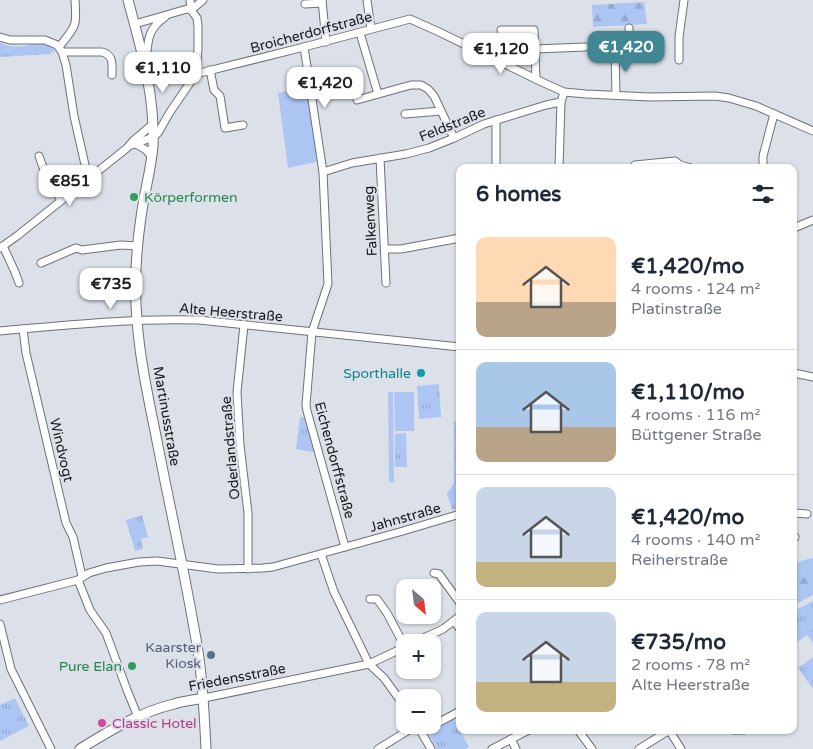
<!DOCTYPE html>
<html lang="en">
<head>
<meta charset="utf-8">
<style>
	:root { --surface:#fff; --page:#f6f6f7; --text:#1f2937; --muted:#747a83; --line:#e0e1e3; --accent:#418693 }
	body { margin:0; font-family:"Varela Round",sans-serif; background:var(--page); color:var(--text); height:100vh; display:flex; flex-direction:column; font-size:19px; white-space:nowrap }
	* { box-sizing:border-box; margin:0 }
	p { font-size:16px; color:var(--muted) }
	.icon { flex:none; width:28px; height:28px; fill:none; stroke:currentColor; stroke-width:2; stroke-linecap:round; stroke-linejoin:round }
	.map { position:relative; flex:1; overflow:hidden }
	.drawer { position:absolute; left:456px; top:164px; width:341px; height:570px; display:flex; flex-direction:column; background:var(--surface); border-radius:10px; box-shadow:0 1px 4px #0004 }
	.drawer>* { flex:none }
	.needle { width:32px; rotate:152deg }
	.controls { position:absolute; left:396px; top:579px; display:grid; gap:10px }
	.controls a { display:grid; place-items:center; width:45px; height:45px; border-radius:10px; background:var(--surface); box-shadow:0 1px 4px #0004; font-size:25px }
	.price { position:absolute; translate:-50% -42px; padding:0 11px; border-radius:10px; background:#fff; color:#222; font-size:16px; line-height:32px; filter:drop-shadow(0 1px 2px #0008) }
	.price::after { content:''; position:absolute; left:50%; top:30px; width:15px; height:11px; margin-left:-8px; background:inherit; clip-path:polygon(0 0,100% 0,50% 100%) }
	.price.on { background:var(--accent); color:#fff }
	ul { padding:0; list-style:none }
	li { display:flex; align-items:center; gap:15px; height:125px; padding:0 20px }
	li+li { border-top:1px solid var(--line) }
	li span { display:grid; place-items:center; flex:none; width:140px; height:100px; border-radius:10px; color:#555 }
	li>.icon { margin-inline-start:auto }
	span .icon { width:60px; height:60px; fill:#fffc; stroke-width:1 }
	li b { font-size:21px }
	h2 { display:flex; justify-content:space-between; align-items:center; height:60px; padding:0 20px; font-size:21px }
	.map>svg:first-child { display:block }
</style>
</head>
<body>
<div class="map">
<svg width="813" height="749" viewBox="0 0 813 749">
	<defs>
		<pattern id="grass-tufts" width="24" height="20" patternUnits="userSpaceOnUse" patternTransform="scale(1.25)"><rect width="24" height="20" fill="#adc5f3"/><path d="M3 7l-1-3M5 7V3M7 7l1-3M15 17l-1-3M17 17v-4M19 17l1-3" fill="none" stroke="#94a9d0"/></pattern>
		<pattern id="forest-firs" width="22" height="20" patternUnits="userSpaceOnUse" patternTransform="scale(1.25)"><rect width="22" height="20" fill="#adc5f3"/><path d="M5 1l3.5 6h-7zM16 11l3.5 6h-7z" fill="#94a9d0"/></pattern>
	</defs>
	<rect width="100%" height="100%" fill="#dce1e9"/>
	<g fill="url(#grass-tufts)">
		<path d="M0 42C7 48 26 48 34 43 43 44 50 45 56 52H51V54L0 57Z"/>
		<path d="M439 384 441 417 419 419 417 386Z"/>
		<path d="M300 417H304L306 420 315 451 313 452 296 449Z"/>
		<path d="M454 421 460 424V508L452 510 447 494 454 483Z"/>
		<path d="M406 433 407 467H395V434Z"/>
		<path d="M142 515 148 537 141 539 143 549 135 551 126 520Z"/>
		<path d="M813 601V643L807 635 794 644V611Z"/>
		<path d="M813 657V689L798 668Z"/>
		<path d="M15 698 29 726 0 741V705Z"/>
		<path d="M452 716 469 747 465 749H437L427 731Z"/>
	</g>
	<g fill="url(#forest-firs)">
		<path d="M644 2 647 24 593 27 592 5Z"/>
		<path d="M813 558V595L794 605V564L804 560Z"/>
	</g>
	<g fill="#adc5f3">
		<path d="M308 83 320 161 288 168 278 93 292 90V87Z"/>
		<path d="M388 392H393L394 482H389Z"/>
		<path d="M394 392H414V431H395Z"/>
	</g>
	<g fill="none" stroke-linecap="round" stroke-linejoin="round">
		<g stroke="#6d7178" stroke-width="9">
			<g id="minor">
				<path d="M322 0 326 42"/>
				<path d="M367 0 371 29"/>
				<path d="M305 4 322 3"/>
				<path d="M135 24 187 9 191 10 203 0"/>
				<path d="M501 30H534L536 79"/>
				<path d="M360 33 378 94"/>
				<path d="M0 37 10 40H45L57 45 62 52 66 65 74 116 88 178"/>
				<path d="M59 47C76 26 77 27 75 0"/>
				<path d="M304 47 323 172 328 284 312 332 306 405 307 411 345 547"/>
				<path d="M535 49 585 47"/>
				<path d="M615 51 616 95"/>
				<path d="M62 52H102C114 55 112 65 112 75"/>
				<path d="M597 52 630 51 629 28"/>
				<path d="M679 60V37L684 0"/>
				<path d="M146 64C148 43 146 30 165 17"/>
				<path d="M210 70 214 90 220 96 225 128 243 125"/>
				<path d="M196 74 304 47 410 19 437 31 544 83 564 92 586 94 650 97 715 96 729 98 756 106 813 131"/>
				<path d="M357 100 411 85H421L428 89 434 96 454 138"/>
				<path d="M405 114 441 111"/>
				<path d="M496 120V168"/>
				<path d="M136 144 146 150 152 157"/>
				<path d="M132 145 153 137 158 133 170 112 196 74 198 48V26L197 18 191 10 190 0"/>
				<path d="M39 156C44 173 51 186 61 200"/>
				<path d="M380 158 386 283"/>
				<path d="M635 165 675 161 680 165 691 168"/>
				<path d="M559 168 561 102 564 92"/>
				<path d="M763 168V156L774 114"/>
				<path d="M323 172 352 163 406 154 429 148 454 138 484 124 546 105 561 102"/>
				<path d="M794 228 813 220"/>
				<path d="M3 246 15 272 19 283"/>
				<path d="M0 248 17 236 127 148 133 141 153 124"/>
				<path d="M385 249H401L460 238"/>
				<path d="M41 263 76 248 82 250 121 245 138 246"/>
				<path d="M244 325 237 392 240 445 248 513V569"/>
				<path d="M23 329 26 353 66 523 73 537 82 576"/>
				<path d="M0 331C66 325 133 318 199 320L460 347"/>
				<path d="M794 373 813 377"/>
				<path d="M794 513 807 514"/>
				<path d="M794 537H795"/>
				<path d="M321 554 334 592 369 664 384 678 405 707"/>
				<path d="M434 573 439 574 460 603"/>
				<path d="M78 580 90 610 106 633 127 690 138 717"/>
				<path d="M370 599H377L387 613 405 647"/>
				<path d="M0 600 78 580 89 573 106 568 139 562 157 561 218 569 263 568 273 567 403 531 460 514"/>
				<path d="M454 621 460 629"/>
				<path d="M0 624 11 669 51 749"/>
				<path d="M415 642 443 629 460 616"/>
				<path d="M204 698 369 664 405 647"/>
				<path d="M420 730 431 749"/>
				<path d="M578 730 592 749"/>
				<path d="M733 730H744"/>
				<path d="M421 732 460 711"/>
				<path d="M511 739 516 749"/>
				<path d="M378 749 417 725"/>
				<path d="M492 749 529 730"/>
				<path d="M639 749 668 731 671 733 681 749"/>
			</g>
		</g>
		<g stroke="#6d7178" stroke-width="11">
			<g id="major">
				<path d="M128 0C141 49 155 94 153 146 151 170 144 194 141 217 136 251 134 286 137 320 140 361 149 401 157 441 169 503 183 565 194 628 202 668 204 708 206 749"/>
				<path d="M80 749C109 731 140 712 174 704 183 701 194 700 204 698"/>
			</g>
		</g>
		<use href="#minor" stroke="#fff" stroke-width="7"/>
		<use href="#major" stroke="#fff" stroke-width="9"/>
	</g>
	<g fill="#2e9e5b" stroke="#dce1e9" stroke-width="2">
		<circle cx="134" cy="197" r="5"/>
		<circle cx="132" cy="666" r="5"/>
	</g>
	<circle fill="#0f9aa8" stroke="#dce1e9" stroke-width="2" cx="421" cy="373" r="5"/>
	<circle fill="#5c6f8a" stroke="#dce1e9" stroke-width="2" cx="211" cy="655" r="5"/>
	<circle fill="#d1479c" stroke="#dce1e9" stroke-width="2" cx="102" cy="723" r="5"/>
	<g text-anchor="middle" stroke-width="4.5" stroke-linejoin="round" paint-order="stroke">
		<g font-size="14" fill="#17191c" stroke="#dce1e9">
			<text transform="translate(311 32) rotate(-15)" y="5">Broicherdorfstraße</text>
			<text transform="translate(452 124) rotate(-22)" y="5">Feldstraße</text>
			<text transform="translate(370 221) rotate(-93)" y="5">Falkenweg</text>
			<text transform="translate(231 312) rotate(5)" y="5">Alte Heerstraße</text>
			<text transform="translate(167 416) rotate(80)" y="5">Martinusstraße</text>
			<text transform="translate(230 448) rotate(-95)" y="5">Oderlandstraße</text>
			<text transform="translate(62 450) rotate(77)" y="5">Windvogt</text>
			<text transform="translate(335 460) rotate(75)" y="5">Eichendorffstraße</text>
			<text transform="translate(405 517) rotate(-16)" y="5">Jahnstraße</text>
			<text transform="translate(237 677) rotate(-11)" y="5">Friedensstraße</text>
		</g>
		<g font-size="14" fill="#27864d" stroke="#dce1e9" text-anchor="start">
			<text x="144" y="202">Körperformen</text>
			<text x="122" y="671" text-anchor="end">Pure Elan</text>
		</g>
		<g font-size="14" fill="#0d838f" stroke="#dce1e9" text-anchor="end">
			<text x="411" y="378">Sporthalle</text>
		</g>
		<g font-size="14" fill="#4e5e75" stroke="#dce1e9" text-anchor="end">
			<text x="201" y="652">Kaarster<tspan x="201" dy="16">Kiosk</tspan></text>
		</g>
		<g font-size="14" fill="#b23c85" stroke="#dce1e9" text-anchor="start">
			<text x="112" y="728">Classic Hotel</text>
		</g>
	</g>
</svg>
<div class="controls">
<a><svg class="needle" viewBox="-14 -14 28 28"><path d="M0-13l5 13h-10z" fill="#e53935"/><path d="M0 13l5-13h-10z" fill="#747a83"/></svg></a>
<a>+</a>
<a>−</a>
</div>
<b class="price on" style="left:626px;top:73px">€1,420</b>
<b class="price" style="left:501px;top:75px">€1,120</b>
<b class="price" style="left:163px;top:94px">€1,110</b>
<b class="price" style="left:325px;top:109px">€1,420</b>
<b class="price" style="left:70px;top:207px">€851</b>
<b class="price" style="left:111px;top:310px">€735</b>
<section class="drawer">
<h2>6 homes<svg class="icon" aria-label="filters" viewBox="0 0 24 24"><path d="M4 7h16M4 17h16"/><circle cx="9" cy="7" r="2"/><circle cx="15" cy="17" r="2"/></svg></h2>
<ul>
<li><span style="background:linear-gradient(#ffd9b3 65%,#b9a48a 0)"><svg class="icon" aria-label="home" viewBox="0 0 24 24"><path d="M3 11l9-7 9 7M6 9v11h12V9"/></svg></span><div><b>€1,420/mo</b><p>4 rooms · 124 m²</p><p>Platinstraße</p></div></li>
<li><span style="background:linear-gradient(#a9c7e8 65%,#b9a48a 0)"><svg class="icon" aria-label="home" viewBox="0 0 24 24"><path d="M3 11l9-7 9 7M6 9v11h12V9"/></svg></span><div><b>€1,110/mo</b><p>4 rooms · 116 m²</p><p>Büttgener Straße</p></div></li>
<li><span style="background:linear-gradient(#c9d6e8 75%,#c2b280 0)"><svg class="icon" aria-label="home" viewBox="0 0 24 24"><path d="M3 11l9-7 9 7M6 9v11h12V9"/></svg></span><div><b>€1,420/mo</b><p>4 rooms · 140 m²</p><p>Reiherstraße</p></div></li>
<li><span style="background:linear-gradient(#c9d6e8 70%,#c2b280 0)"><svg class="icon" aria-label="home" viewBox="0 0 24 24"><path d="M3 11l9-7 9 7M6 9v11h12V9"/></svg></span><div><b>€735/mo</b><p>2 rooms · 78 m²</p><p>Alte Heerstraße</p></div></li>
</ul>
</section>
</div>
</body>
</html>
